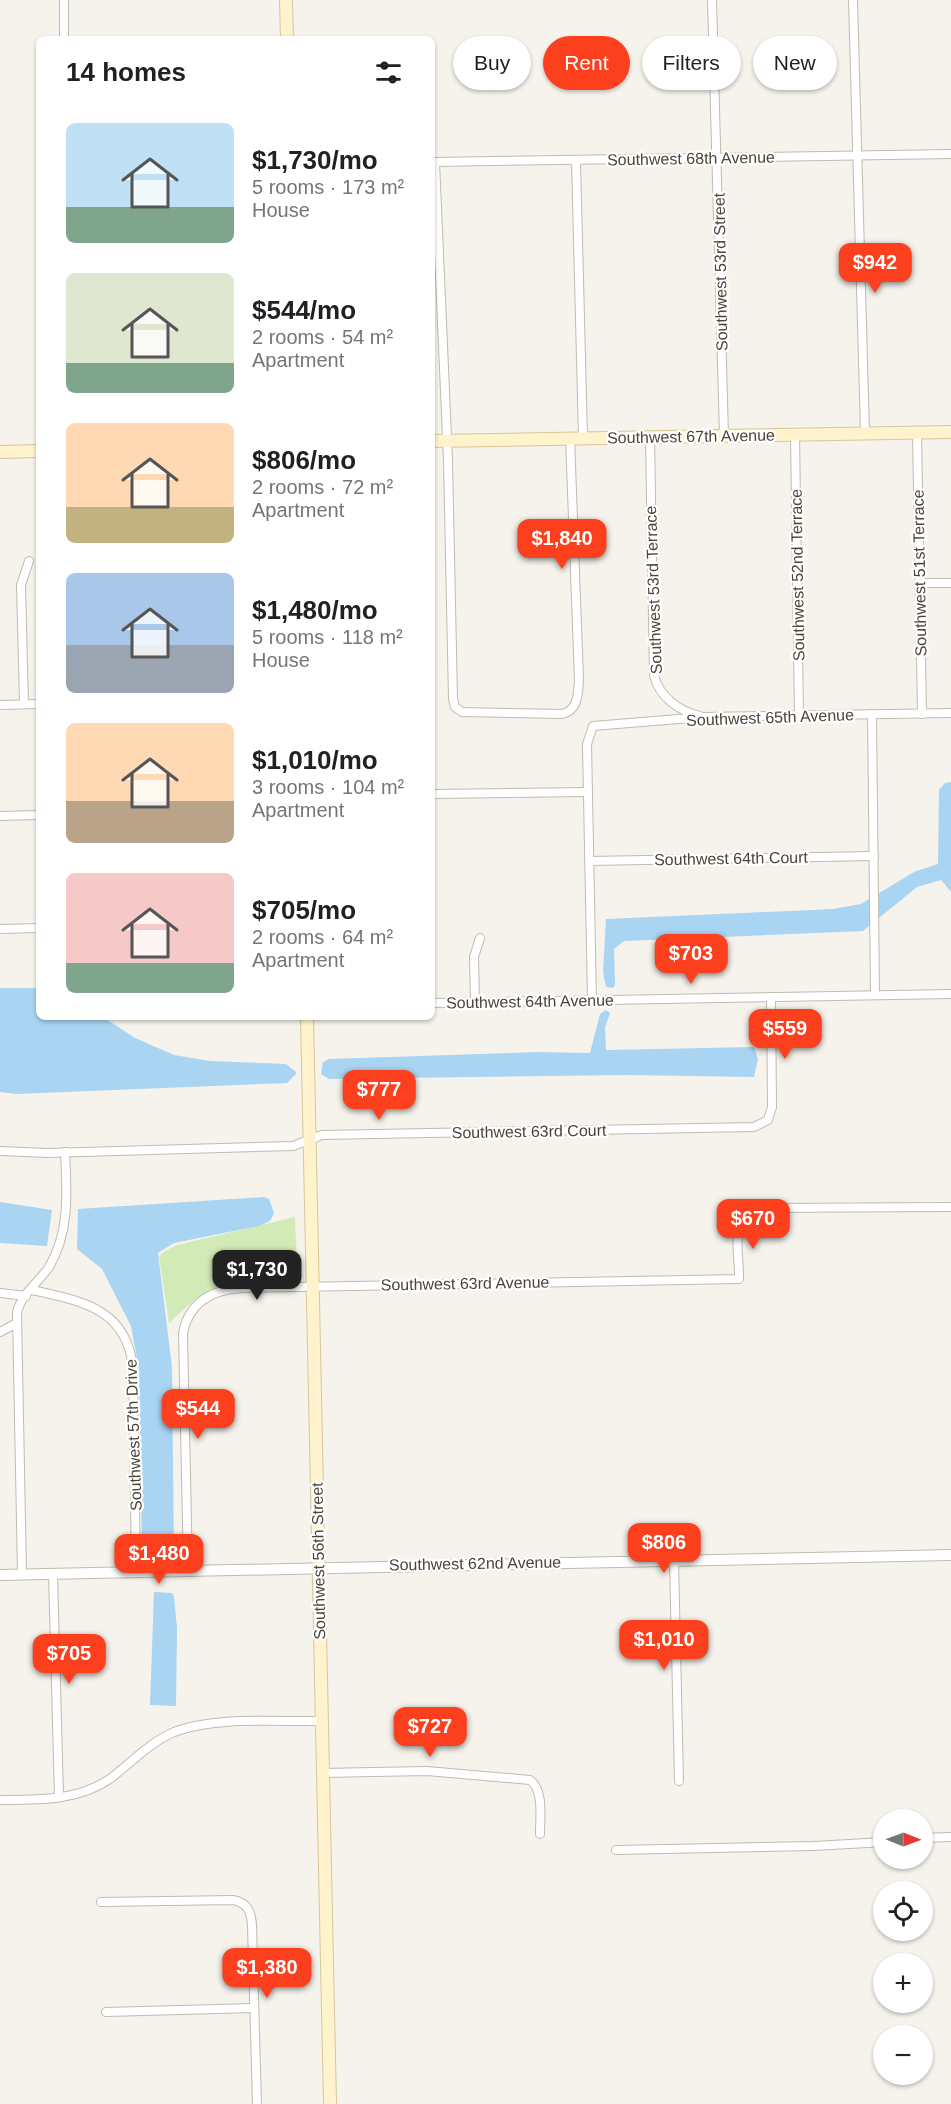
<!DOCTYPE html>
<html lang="en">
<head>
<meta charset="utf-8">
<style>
	:root { --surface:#fff; --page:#f6f6f6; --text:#202124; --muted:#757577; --accent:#fc3f1d }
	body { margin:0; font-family:Helvetica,sans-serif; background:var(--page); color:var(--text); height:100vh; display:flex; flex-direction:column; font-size:22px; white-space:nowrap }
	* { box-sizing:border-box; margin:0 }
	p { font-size:20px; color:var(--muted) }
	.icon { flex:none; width:33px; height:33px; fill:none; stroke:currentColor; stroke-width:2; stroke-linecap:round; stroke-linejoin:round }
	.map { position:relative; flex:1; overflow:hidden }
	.sheet { position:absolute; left:36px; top:36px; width:399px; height:984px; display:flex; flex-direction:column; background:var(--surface); border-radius:9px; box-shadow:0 2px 4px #0004 }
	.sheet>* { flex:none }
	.top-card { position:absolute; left:453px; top:36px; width:408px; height:54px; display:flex; gap:12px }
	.needle { width:39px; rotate:91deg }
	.buttons { position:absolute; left:873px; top:1809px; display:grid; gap:12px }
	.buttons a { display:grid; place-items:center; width:60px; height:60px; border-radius:50%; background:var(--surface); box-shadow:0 2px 4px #0004; font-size:30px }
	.price { position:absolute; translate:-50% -51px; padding:0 14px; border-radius:12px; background:var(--accent); color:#fff; font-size:20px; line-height:39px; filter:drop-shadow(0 2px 3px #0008) }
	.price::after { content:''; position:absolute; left:50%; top:36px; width:18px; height:14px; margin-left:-9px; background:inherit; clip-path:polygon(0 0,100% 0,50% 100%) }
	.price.selected { background:#222; color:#fff }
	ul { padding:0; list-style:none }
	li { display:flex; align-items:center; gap:18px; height:150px; padding:0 30px }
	li span { display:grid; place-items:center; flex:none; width:168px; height:120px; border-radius:9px; color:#555 }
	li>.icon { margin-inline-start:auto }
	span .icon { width:72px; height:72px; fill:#fffc; stroke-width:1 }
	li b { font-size:26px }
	h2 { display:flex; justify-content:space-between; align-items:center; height:72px; padding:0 30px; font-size:26px }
	.pill { padding:0 21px; border-radius:27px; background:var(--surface); box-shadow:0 2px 4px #0004; font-size:21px; line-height:54px }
	.pill.selected { background:var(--accent); color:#fff }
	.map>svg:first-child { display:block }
</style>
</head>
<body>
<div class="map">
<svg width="951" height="2104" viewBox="0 0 951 2104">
	<rect width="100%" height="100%" fill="#f6f3ec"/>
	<path fill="#d2eab5" d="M295 1217C295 1230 297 1243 296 1255 292 1296 241 1280 214 1289 197 1294 182 1312 169 1323L159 1257 163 1252 177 1245Z"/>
	<g fill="#a9d4f2">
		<path d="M951 782V892L941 880 917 887 863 931 624 941 614 949 615 985 613 988 606 987 603 972 606 919 833 909 861 904 914 872 938 864 939 790 945 783Z"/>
		<path d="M0 988H39V1017H103L135 1038 174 1055 210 1061 286 1064 296 1072V1074L287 1083 17 1094 0 1092Z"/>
		<path d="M606 1010 610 1013 605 1027 606 1050 754 1047 758 1059 754 1077 627 1075 329 1079 321 1074 323 1062 329 1059 536 1052 590 1053 600 1014Z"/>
		<path d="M264 1197 269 1199 274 1213 270 1221 259 1226 174 1243 158 1253 172 1367 174 1559 170 1562 145 1560 142 1550 139 1369 131 1326 102 1269 77 1249 78 1209Z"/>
		<path d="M0 1202 52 1210 47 1246 0 1243Z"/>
		<path d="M154 1592 172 1593 174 1597 177 1628 176 1706 150 1705Z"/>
	</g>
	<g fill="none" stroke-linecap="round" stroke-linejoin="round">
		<g stroke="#c2bbae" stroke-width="10">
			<g id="minor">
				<path d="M64 0V39"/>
				<path d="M712 0 724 436"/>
				<path d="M853 0 865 433"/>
				<path d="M576 160 583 438"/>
				<path d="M433 162 951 154"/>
				<path d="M435 162 448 460 453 699 455 707 462 712 562 714C578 711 578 694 579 680L570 438"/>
				<path d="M917 432 922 714"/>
				<path d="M795 434 799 716"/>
				<path d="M650 437 654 675C659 697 679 711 700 716"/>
				<path d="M919 583H951"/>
				<path d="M24 704 21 585 29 561"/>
				<path d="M0 705 39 704"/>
				<path d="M872 714 875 995"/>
				<path d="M432 794 588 792"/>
				<path d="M0 816 39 815"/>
				<path d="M589 861 874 856"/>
				<path d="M0 929 39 928"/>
				<path d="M592 1000 587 744 593 726 703 717 951 713"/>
				<path d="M475 1002 474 957 480 938"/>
				<path d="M432 1003 951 994"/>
				<path d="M0 1151 48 1153 293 1146 322 1135 754 1127 768 1120 772 1107 771 997"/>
				<path d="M32 1290C81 1301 127 1308 133 1368L136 1571"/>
				<path d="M0 1293 26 1296"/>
				<path d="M0 1332 17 1323"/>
				<path d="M674 1560 679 1781"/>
				<path d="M188 1570 183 1333C189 1302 212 1290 241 1288L739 1279C740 1257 729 1217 753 1208L951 1207"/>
				<path d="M53 1573 59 1797"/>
				<path d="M22 1574 17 1313C20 1295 39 1282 49 1267 70 1232 67 1192 65 1152"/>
				<path d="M322 1773 427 1771 530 1780C544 1790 540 1818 540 1834"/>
				<path d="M0 1800C38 1800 79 1801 111 1778 132 1762 149 1743 174 1732 216 1716 276 1722 321 1721"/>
				<path d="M922 1838 951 1837"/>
				<path d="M616 1850 814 1846 884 1842"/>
				<path d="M101 1902 233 1900C248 1903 251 1912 252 1925L257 2104"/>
				<path d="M106 2012 254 2008"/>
			</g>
		</g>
		<g stroke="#c2bbae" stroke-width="12">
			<path id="tertiary" d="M0 1575 951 1555"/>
		</g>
		<g stroke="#d6c79b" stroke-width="14">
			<g id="secondary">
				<path d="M286 0 287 39"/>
				<path d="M432 441 951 432"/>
				<path d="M0 452 39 451"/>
				<path d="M307 1017 330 2104"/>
			</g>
		</g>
		<use href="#minor" stroke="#fff" stroke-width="8"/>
		<use href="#tertiary" stroke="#fff" stroke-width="10"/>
		<use href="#secondary" stroke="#fff3cd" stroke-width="12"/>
	</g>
	<g text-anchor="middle" stroke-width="4.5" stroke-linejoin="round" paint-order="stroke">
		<g font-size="16" fill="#4b4439" stroke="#fff">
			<text transform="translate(691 158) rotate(-1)" y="6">Southwest 68th Avenue</text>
			<text transform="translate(720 272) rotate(-91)" y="6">Southwest 53rd Street</text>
			<text transform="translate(691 436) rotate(-1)" y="6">Southwest 67th Avenue</text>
			<text transform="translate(919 573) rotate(-91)" y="6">Southwest 51st Terrace</text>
			<text transform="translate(797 575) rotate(-91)" y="6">Southwest 52nd Terrace</text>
			<text transform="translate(653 590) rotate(-92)" y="6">Southwest 53rd Terrace</text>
			<text transform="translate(770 717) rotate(-2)" y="6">Southwest 65th Avenue</text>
			<text transform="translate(731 858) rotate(-1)" y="6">Southwest 64th Court</text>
			<text transform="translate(530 1001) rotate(-1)" y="6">Southwest 64th Avenue</text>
			<text transform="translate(529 1131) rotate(-1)" y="6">Southwest 63rd Court</text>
			<text transform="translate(465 1283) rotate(-1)" y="6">Southwest 63rd Avenue</text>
			<text transform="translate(133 1435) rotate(-92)" y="6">Southwest 57th Drive</text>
			<text transform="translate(318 1561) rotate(-91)" y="6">Southwest 56th Street</text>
			<text transform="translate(475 1563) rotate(-1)" y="6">Southwest 62nd Avenue</text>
		</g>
	</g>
</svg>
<div class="buttons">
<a><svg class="needle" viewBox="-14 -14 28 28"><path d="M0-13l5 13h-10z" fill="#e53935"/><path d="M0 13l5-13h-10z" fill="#757577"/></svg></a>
<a><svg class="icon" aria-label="locate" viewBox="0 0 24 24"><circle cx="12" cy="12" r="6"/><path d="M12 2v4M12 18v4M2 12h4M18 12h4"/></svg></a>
<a>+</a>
<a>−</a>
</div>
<b class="price" style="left:875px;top:294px">$942</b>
<b class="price" style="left:562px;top:570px">$1,840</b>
<b class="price" style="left:691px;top:985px">$703</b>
<b class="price" style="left:785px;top:1060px">$559</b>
<b class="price" style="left:379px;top:1121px">$777</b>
<b class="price" style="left:753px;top:1250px">$670</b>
<b class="price selected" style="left:257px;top:1301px">$1,730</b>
<b class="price" style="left:198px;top:1440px">$544</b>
<b class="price" style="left:664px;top:1574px">$806</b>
<b class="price" style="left:159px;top:1585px">$1,480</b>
<b class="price" style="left:664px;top:1671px">$1,010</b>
<b class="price" style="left:69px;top:1685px">$705</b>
<b class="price" style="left:430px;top:1758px">$727</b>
<b class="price" style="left:267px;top:1999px">$1,380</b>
<div class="top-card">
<a class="pill">Buy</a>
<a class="pill selected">Rent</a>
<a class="pill">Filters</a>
<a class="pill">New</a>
</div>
<section class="sheet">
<h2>14 homes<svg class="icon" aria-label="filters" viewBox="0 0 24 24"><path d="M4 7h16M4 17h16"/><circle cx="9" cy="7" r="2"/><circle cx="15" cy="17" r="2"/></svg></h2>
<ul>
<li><span style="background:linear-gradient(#bfe0f5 70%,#7fa58c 0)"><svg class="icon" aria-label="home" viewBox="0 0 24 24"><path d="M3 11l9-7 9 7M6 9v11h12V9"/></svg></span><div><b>$1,730/mo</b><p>5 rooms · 173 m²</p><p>House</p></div></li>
<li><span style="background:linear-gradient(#dfe7d0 75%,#7fa58c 0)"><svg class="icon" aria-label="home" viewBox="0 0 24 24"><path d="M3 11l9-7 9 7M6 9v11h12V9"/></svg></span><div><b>$544/mo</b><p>2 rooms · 54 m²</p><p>Apartment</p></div></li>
<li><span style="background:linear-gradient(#ffd9b3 70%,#c2b280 0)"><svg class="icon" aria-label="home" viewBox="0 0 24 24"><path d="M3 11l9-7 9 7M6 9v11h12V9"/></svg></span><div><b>$806/mo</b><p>2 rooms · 72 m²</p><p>Apartment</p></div></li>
<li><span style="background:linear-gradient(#a9c7e8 60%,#9aa5b1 0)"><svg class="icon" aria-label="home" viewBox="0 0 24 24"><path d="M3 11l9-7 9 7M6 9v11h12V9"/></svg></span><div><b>$1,480/mo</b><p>5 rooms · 118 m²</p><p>House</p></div></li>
<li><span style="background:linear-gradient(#ffd9b3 65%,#b9a48a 0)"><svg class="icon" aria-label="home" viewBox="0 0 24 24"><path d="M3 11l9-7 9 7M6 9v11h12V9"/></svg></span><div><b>$1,010/mo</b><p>3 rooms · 104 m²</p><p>Apartment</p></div></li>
<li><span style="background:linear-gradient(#f6c9c9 75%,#7fa58c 0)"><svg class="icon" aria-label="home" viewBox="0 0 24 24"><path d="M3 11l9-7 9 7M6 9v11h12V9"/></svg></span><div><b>$705/mo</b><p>2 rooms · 64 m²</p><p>Apartment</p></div></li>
</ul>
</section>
</div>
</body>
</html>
